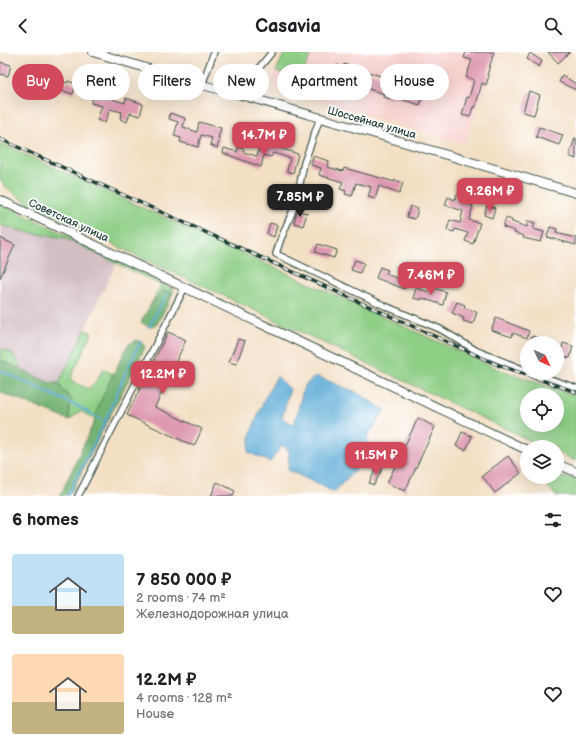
<!DOCTYPE html>
<html lang="en">
<head>
<meta charset="utf-8">
<style>
	:root { --surface:#fff; --page:#f6f6f6; --text:#202124; --muted:#757577; --accent:#d1495b }
	body { margin:0; font-family:"Balsamiq Sans",sans-serif; background:var(--page); color:var(--text); height:100vh; display:flex; flex-direction:column; font-size:15px; white-space:nowrap }
	* { box-sizing:border-box; margin:0 }
	p { font-size:13px; color:var(--muted) }
	.icon { flex:none; width:22px; height:22px; fill:none; stroke:currentColor; stroke-width:2; stroke-linecap:round; stroke-linejoin:round }
	.map { position:relative; height:444px; overflow:hidden }
	.sheet { display:flex; flex-direction:column; background:var(--surface); flex:1 }
	.sheet>* { flex:none }
	.guide { position:absolute; left:12px; top:12px; width:552px; height:36px; display:flex; gap:8px }
	.needle { width:26px; rotate:134deg }
	.buttons { position:absolute; left:520px; top:284px; display:grid; gap:8px }
	.buttons a { display:grid; place-items:center; width:44px; height:44px; border-radius:50%; background:var(--surface); box-shadow:0 4px 16px #0002; font-size:20px }
	.price { position:absolute; translate:-50% -34px; padding:0 9px; border-radius:8px; background:var(--accent); color:#fff; font-size:13px; line-height:26px; filter:drop-shadow(0 1px 2px #0008) }
	.price::after { content:''; position:absolute; left:50%; top:24px; width:12px; height:9px; margin-left:-6px; background:inherit; clip-path:polygon(0 0,100% 0,50% 100%) }
	.price.on { background:#222; color:#fff }
	ul { padding:0; list-style:none }
	li { display:flex; align-items:center; gap:12px; height:100px; padding:0 12px }
	li span { display:grid; place-items:center; flex:none; width:112px; height:80px; border-radius:4px; color:#555 }
	li>.icon { margin-inline-start:auto }
	span .icon { width:48px; height:48px; fill:#fffc; stroke-width:1 }
	li b { font-size:17px }
	h2 { display:flex; justify-content:space-between; align-items:center; height:48px; padding:0 12px; font-size:17px }
	.tag { padding:0 14px; border-radius:18px; background:var(--surface); box-shadow:0 4px 16px #0002; font-size:14px; line-height:36px }
	.tag.on { background:var(--accent); color:#fff }
	header { display:flex; justify-content:space-between; align-items:center; height:52px; padding:0 12px; background:var(--surface); font-size:18px; font-weight:700 }
	.map>svg:first-child { display:block }
</style>
</head>
<body>
<header><svg class="icon" aria-label="back" viewBox="0 0 24 24"><path d="M15 5l-7 7 7 7"/></svg>Casavia<svg class="icon" aria-label="search" viewBox="0 0 24 24"><circle cx="10" cy="10" r="6"/><path d="M15 15l6 6"/></svg></header>
<div class="map">
<svg width="576" height="444" viewBox="0 0 576 444">
	<rect width="100%" height="100%" fill="#fff"/>
	<filter id="ink" filterUnits="userSpaceOnUse"><feTurbulence type="fractalNoise" baseFrequency=".025" numOctaves="2"/><feDisplacementMap in="SourceGraphic" scale="8" xChannelSelector="R" yChannelSelector="G"/><feConvolveMatrix kernelMatrix="1 2 1 2 8 2 1 2 1" color-interpolation-filters="sRGB"/></filter>
	<filter id="wash" filterUnits="userSpaceOnUse"><feTurbulence type="fractalNoise" baseFrequency=".012" numOctaves="4" result="noise"/><feDisplacementMap in="SourceGraphic" scale="16" xChannelSelector="R" yChannelSelector="G"/><feGaussianBlur stdDeviation="0.9" result="paint"/><feColorMatrix in="noise" values="0 0 0 0 0 0 0 0 0 0 0 0 0 0 0 0 0 1.4 0 .05"/><feComposite in="paint" operator="in"/></filter>
	<g filter="url(#wash)">
		<rect width="100%" height="100%" fill="#f3dfc4"/>
		<path fill="#f7d0cd" d="M285 0H499L464 92 275 36 272 28Z"/>
		<path fill="#d2bec3" d="M0 155 117 210 59 331H50L0 308Z"/>
		<g fill="#8fcf86" stroke="#57865d" fill-rule="evenodd">
			<path d="M285 0H312L299 29 276 19Z"/>
			<path d="M0 91 498 317 576 344V409L557 400V395H546L531 389 248 255 146 208 30 152 12 140 0 129ZM527 343H557V373H527Z"/>
			<path d="M0 151 136 217 174 238 170 248 172 240 162 239 150 254 161 233 65 186 26 180 0 173Z"/>
			<path d="M85 278 92 281 71 325 72 329 88 337 97 328 103 317 113 322 99 353 95 368 81 359 69 368V354L72 347 62 338 59 331Z"/>
			<path d="M0 297C15 300 16 304 21 317L0 308Z"/>
			<path d="M562 425 576 427V444H556L547 433 555 427Z"/>
		</g>
		<g fill="#73b273" stroke="#497854">
			<path d="M162 239 172 240 170 248 156 274 149 275 141 270 150 254Z"/>
			<path d="M136 288 141 290 145 295 72 439 63 444H60L95 368 99 353 109 331 128 293Z"/>
			<path d="M0 308 50 331H59L62 338 72 347 69 354V368L0 340Z"/>
		</g>
		<path fill="#5dacd7" stroke="#3e7486" d="M277 324 290 337 282 366 294 373 304 334 316 324 356 340 385 358 369 382 360 413 334 440 288 418 289 399 282 393 270 410 248 400 251 380 265 346Z"/>
		<g fill="none" stroke-linecap="round" stroke-linejoin="round">
			<g stroke="#5dacd7" stroke-width="2">
				<path d="M149 275 167 241"/>
				<path d="M0 318 81 356 105 370"/>
				<path d="M67 444 105 370 126 319 141 289"/>
			</g>
		</g>
		<g id="blocks">
			<g fill="#de99b0">
				<path d="M466 0H494L487 23 489 24 486 33 482 31 475 56 473 55 470 65 462 63 467 45 469 46 474 28 466 25 472 8 464 6Z"/>
				<path d="M548 0H570L558 11Z"/>
				<path d="M530 1 542 9 539 15 527 7Z"/>
				<path d="M0 10 11 13 8 24 0 22Z"/>
				<path d="M344 12 405 32 411 15 429 21 420 53 391 44V47L383 45 384 42 339 27 341 21 335 19 337 13 343 15Z"/>
				<path d="M26 17 67 31 68 29 76 32 73 42 43 33V35L23 27Z"/>
				<path d="M562 23 576 32V38L559 30Z"/>
				<path d="M529 39 540 43 534 63 523 60Z"/>
				<path d="M94 42 104 45 105 42 112 45V47L125 51 126 46 143 52 140 64 130 61 127 70 120 67 122 60 110 57 105 71 97 68 102 54 91 51Z"/>
				<path d="M170 61 185 66 183 75 197 80 199 70 221 76 218 86 220 87 217 96 210 93 212 86 201 83 198 95 180 90 181 86 174 84 178 70 169 67Z"/>
				<path d="M539 75 563 83 559 93 536 85Z"/>
				<path d="M575 86H576V107L569 104Z"/>
				<path d="M260 92 270 95V93L298 102 293 121 287 119 290 106 273 101 271 105 264 103 261 115 223 101 224 96 237 100 238 95 244 97 243 100 257 104Z"/>
				<path d="M313 104 329 109 327 115 343 119 344 116 395 130V128L403 131 399 142 379 134 375 147 368 145 371 135 356 131 352 144 345 142 346 139 340 137 343 130 319 123 321 116 311 113Z"/>
				<path d="M457 142 464 144 462 150 473 154 469 168 480 171 473 192 465 189 468 181 455 177 454 180 447 178 450 168 460 171 463 159 445 153 448 145 455 148Z"/>
				<path d="M487 153 495 156 492 166 484 163Z"/>
				<path d="M410 154 418 157 415 167 407 165Z"/>
				<path d="M297 159 307 161 303 174 294 171Z"/>
				<path d="M506 166 512 168V170L527 175 528 169 535 171 533 177 544 180 541 190 523 186 524 184 514 181 515 179 503 175Z"/>
				<path d="M270 171 277 173 274 185 267 182Z"/>
				<path d="M550 175 557 177 556 181 576 186V193L547 185Z"/>
				<path d="M0 186 15 193 0 226Z"/>
				<path d="M318 192 337 198 334 206 315 200Z"/>
				<path d="M355 208 364 211 360 221 351 218Z"/>
				<path d="M380 215 388 218 386 222 407 230 404 237 376 226Z"/>
				<path d="M416 236 432 241 434 236 446 240 443 253 422 246 421 248 413 246Z"/>
				<path d="M457 250 465 253 464 256 477 260 473 272 463 269 464 266 452 261Z"/>
				<path d="M496 266 529 279 527 286 513 281 512 285 491 278Z"/>
				<path d="M168 280 186 288 155 355 202 377 194 394 127 363Z"/>
				<path d="M532 284 551 289V291H529Z"/>
				<path d="M238 287 245 289 236 312 229 310Z"/>
				<path d="M563 291 573 294 570 306 560 304Z"/>
				<path d="M418 366 435 375 405 439 387 431Z"/>
				<path d="M462 380 472 384 466 398 456 394Z"/>
				<path d="M508 404 521 421 495 441 482 424Z"/>
				<path d="M377 415 382 417 374 433 369 431Z"/>
				<path d="M217 430 235 439 233 444H211Z"/>
			</g>
		</g>
	</g>
	<g filter="url(#ink)">
		<use href="#blocks" fill-opacity="0" stroke="#3f554a" stroke-width="1"/>
		<g fill="none" stroke-linecap="round" stroke-linejoin="round">
			<g stroke="#3f554a" stroke-width="8">
				<g id="street">
					<path d="M202 33 214 0"/>
					<path d="M238 42 272 0"/>
					<path d="M320 66 304 111 296 151 280 189 276 202 385 254 440 277 477 299 527 319"/>
					<path d="M533 321 576 336"/>
					<path d="M78 444 185 235"/>
				</g>
			</g>
			<g stroke="#3f554a" stroke-width="10">
				<g id="secondary">
					<path d="M93 0 202 33 238 42 362 78 576 141"/>
					<path d="M0 148 527 398"/>
					<path d="M557 412 576 420"/>
				</g>
			</g>
			<use href="#street" stroke="#fff" stroke-width="5.5"/>
			<use href="#secondary" stroke="#fff" stroke-width="8"/>
			<g stroke="#1f3d34" stroke-width="3.5">
				<path id="rail" d="M0 87 498 313 576 340"/>
			</g>
			<use href="#rail" stroke="#fff" stroke-width="2" stroke-dasharray="6" stroke-linecap="butt"/>
		</g>
	</g>
	<g text-anchor="middle" stroke-width="3.5" stroke-linejoin="round" paint-order="stroke">
		<g font-size="11" fill="#1f3d34" stroke="#fff">
			<text transform="translate(372 70) rotate(16)" y="4">Шоссейная улица</text>
			<text transform="translate(69 168) rotate(25)" y="4">Советская улица</text>
		</g>
	</g>
</svg>
<div class="buttons">
<a><svg class="needle" viewBox="-14 -14 28 28"><path d="M0-13l5 13h-10z" fill="#e53935"/><path d="M0 13l5-13h-10z" fill="#757577"/></svg></a>
<a><svg class="icon" aria-label="locate" viewBox="0 0 24 24"><circle cx="12" cy="12" r="6"/><path d="M12 2v4M12 18v4M2 12h4M18 12h4"/></svg></a>
<a><svg class="icon" aria-label="layers" viewBox="0 0 24 24"><path d="M12 4l9 5-9 5-9-5zM3 14l9 5 9-5"/></svg></a>
</div>
<b class="price" style="left:264px;top:104px">14.7M ₽</b>
<b class="price" style="left:490px;top:160px">9.26M ₽</b>
<b class="price on" style="left:300px;top:166px">7.85M ₽</b>
<b class="price" style="left:431px;top:244px">7.46M ₽</b>
<b class="price" style="left:163px;top:343px">12.2M ₽</b>
<b class="price" style="left:376px;top:424px">11.5M ₽</b>
<div class="guide">
<a class="tag on">Buy</a>
<a class="tag">Rent</a>
<a class="tag">Filters</a>
<a class="tag">New</a>
<a class="tag">Apartment</a>
<a class="tag">House</a>
</div>
</div>
<section class="sheet">
<h2>6 homes<svg class="icon" aria-label="filters" viewBox="0 0 24 24"><path d="M4 7h16M4 17h16"/><circle cx="9" cy="7" r="2"/><circle cx="15" cy="17" r="2"/></svg></h2>
<ul>
<li><span style="background:linear-gradient(#bfe0f5 65%,#c2b280 0)"><svg class="icon" aria-label="home" viewBox="0 0 24 24"><path d="M3 11l9-7 9 7M6 9v11h12V9"/></svg></span><div><b>7 850 000 ₽</b><p>2 rooms · 74 m²</p><p>Железнодорожная улица</p></div><svg class="icon" aria-label="heart" viewBox="0 0 24 24"><path d="M12 20l-8-8c-3-5 5-10 8-4 3-6 11-1 8 4z"/></svg></li>
<li><span style="background:linear-gradient(#ffd9b3 60%,#c2b280 0)"><svg class="icon" aria-label="home" viewBox="0 0 24 24"><path d="M3 11l9-7 9 7M6 9v11h12V9"/></svg></span><div><b>12.2M ₽</b><p>4 rooms · 128 m²</p><p>House</p></div><svg class="icon" aria-label="heart" viewBox="0 0 24 24"><path d="M12 20l-8-8c-3-5 5-10 8-4 3-6 11-1 8 4z"/></svg></li>
</ul>
</section>
</body>
</html>
